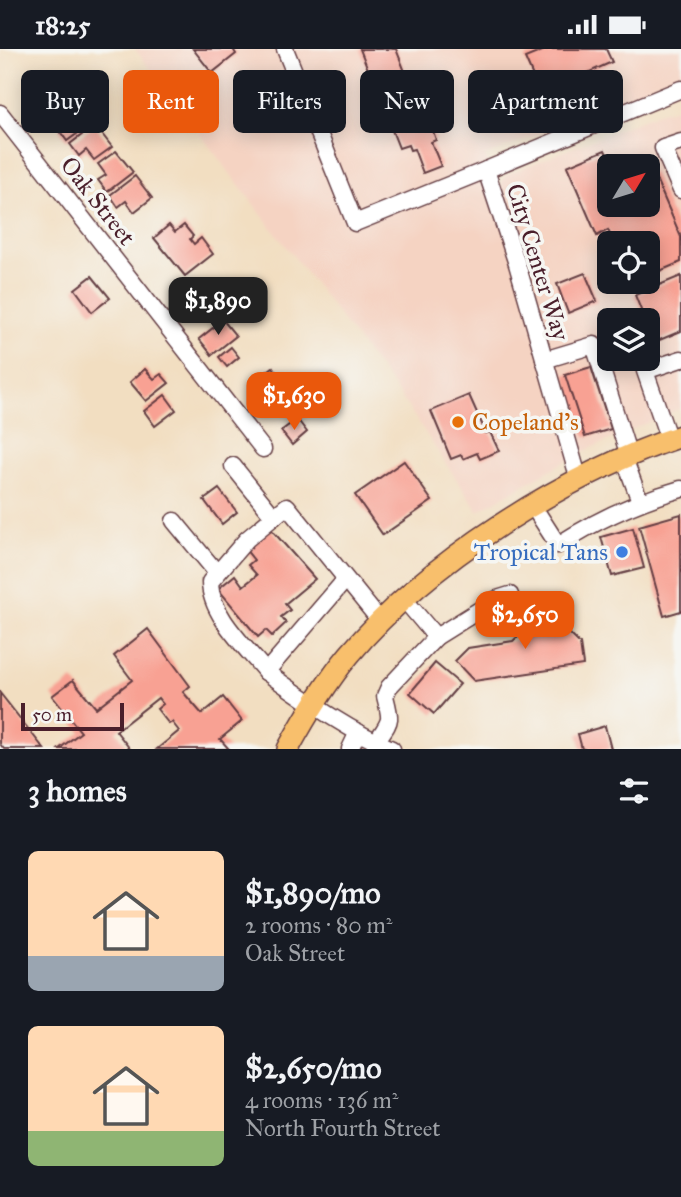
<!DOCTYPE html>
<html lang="en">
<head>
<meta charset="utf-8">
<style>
	:root { --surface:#171b24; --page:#242831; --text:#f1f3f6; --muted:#9ea1a6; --accent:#ea580c }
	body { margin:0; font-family:"IM FELL Great Primer",serif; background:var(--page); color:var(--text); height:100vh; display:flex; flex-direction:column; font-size:26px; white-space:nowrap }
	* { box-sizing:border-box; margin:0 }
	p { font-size:23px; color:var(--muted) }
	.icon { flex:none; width:38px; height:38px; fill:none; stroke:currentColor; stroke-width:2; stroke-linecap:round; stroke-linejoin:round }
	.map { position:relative; height:700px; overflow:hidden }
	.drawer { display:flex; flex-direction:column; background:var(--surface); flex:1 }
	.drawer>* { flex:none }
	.hud { position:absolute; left:21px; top:21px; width:640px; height:63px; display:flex; gap:14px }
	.needle { width:46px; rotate:52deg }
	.controls { position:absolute; left:597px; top:105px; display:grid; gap:14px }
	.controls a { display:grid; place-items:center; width:63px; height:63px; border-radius:10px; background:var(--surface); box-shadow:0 4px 18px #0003; font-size:35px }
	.scale { position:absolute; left:21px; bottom:18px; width:103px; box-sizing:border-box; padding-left:7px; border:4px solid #4a1f2b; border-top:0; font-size:19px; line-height:24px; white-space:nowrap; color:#4a1f2b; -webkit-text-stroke:5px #f6f6f2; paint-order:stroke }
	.price { position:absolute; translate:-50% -60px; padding:0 16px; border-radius:14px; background:var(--accent); color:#fff; font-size:23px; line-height:46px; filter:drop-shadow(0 2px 4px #0008) }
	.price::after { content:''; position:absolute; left:50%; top:42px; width:21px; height:16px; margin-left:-10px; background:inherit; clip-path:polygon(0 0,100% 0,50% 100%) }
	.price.current { background:#222; color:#fff }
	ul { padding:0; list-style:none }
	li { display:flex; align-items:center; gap:21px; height:175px; padding:0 28px }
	li span { display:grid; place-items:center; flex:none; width:196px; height:140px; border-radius:10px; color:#555 }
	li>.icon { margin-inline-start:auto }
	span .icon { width:84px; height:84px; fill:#fffc; stroke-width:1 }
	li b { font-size:30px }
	h2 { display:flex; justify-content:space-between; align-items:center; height:84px; padding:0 28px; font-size:30px }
	.pill { padding:0 24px; border-radius:10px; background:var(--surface); box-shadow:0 4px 18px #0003; font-size:24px; line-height:63px }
	.pill.current { background:var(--accent); color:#fff }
	.status { display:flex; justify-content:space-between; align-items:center; height:49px; padding:0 35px; background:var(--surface); direction:ltr }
	.status svg { height:19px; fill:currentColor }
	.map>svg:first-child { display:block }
</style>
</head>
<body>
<div class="status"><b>18:25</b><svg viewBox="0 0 49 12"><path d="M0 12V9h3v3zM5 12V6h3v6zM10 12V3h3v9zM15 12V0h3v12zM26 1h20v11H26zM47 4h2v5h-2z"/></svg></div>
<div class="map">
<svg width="681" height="700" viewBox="0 0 681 700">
	<rect width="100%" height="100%" fill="#f6f6f2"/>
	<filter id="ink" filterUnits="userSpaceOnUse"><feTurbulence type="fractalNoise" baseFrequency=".0143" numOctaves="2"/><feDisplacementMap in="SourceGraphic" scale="14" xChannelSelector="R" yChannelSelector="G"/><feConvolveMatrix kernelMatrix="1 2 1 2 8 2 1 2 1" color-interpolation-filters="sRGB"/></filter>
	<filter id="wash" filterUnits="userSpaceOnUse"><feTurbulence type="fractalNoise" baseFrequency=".00686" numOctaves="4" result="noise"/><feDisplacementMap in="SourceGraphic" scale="28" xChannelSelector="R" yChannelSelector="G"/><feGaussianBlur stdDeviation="1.57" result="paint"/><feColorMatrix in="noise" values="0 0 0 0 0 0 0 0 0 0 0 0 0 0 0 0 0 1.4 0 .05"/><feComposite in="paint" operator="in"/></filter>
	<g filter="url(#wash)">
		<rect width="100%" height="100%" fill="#f2dec1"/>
		<path fill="#f5d3c2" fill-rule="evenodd" d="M135 0H681V23L589 65 485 107 500 142 502 132 508 125 658 64 681 58V359L578 405 478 462 402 349ZM609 117H648V156H609ZM609 194H648V233H609ZM609 271H648V310H609Z"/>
		<g id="blocks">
			<g fill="#f8a193">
				<path d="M193 0H233L236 5 212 24Z"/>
				<path d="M360 0H396L427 78 431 76 436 91 431 93 441 117 423 124 414 100 410 101 408 96 399 99Z"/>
				<path d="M547 0H606L612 13 578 28 593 62 555 78 525 9Z"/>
				<path d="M76 51 93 73 67 92 59 81 66 75 58 65Z"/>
				<path d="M95 76 112 98 94 111 86 101 79 107 70 95Z"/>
				<path d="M605 101 612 117H609V156H648V126L653 123 681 188V213L648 227V194H614L608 181 597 187 567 117Z"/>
				<path d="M116 102 133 123 107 143 98 131 106 126 98 115Z"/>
				<path d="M135 127 152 149 134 163 126 152 118 158 110 146Z"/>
				<path d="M169 176 175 183 184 176 193 187 190 190 194 195 201 189 213 205 185 227 154 189Z"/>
				<path d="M585 224 597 252 568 264 557 235Z"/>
				<path d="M92 227 110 249 92 263 75 240Z"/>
				<path d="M681 227V282L655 293 648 271H645L635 246Z"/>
				<path d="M223 271 236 287 212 306 199 290Z"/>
				<path d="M231 298 239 308 227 318 219 308Z"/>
				<path d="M273 318 287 337 266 354 251 335Z"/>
				<path d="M591 318 611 380 585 388 565 326Z"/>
				<path d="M145 320 154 330 161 325 169 334 146 352 130 333Z"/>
				<path d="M165 346 176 361 155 377 144 362Z"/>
				<path d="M469 346 486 384 490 383 499 402 480 410 477 404 463 410 461 406 451 410 431 362Z"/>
				<path d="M297 370 307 383 292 396 281 382Z"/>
				<path d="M404 412 432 452 383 486 355 446Z"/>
				<path d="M219 440 237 463 222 475 204 451Z"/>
				<path d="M681 465V562L664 567 639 477Z"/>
				<path d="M270 479 315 530 285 555 290 561 281 568 286 574 272 587 266 581 258 588 218 540 235 526 243 537 257 526 248 516 254 511 245 500Z"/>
				<path d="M633 479 644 519 612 527 601 488Z"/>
				<path d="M557 562 559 574 580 595 583 616 474 632 455 612 468 599 513 592 527 579 526 569 528 566Z"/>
				<path d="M148 580 190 637 183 643 202 665 223 648 242 672 220 690 229 700H157L179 682 172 673 169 675 157 660 163 655 158 649 116 682 130 700H59L81 683 52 647 73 631 96 659 132 631 114 607Z"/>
				<path d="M435 614 460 635 434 665 410 644Z"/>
				<path d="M0 644 44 700H4L0 695Z"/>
				<path d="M605 677 611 700H582L578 685Z"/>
			</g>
		</g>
	</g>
	<g filter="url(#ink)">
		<use href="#blocks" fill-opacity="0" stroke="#633c42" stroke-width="2"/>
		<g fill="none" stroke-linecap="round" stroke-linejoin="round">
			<g stroke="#633c42" stroke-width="19">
				<g id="minor">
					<path d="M285 0 355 174 486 121 517 215 579 431"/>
					<path d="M0 64 263 400"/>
					<path d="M681 93 663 99 681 141"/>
					<path d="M486 121 681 40"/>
					<path d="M544 311 594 296 629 407"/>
					<path d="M669 391 645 322 681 310"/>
					<path d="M624 409 640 452"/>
					<path d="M233 417 274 468"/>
					<path d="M533 457 558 496C598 470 635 453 681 440"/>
					<path d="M174 472 217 524"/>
					<path d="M346 530 266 623C246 598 210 566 210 533L247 490 287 457 381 573"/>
					<path d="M436 588 497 550 510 546"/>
					<path d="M266 623C306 651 347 681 392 700"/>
					<path d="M376 693C391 670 392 674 385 647L389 638 436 588 404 550"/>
					<path d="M350 700 358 683"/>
				</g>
			</g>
			<g stroke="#633c42" stroke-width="24">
				<path id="major" d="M288 700C306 667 325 635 349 606 429 511 564 426 681 387"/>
			</g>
			<use href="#minor" stroke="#fff" stroke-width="16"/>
			<use href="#major" stroke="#f8bf6c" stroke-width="21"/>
		</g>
	</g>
	<circle fill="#e8710a" stroke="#f6f6f2" stroke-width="2.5" cx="458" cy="373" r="7"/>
	<circle fill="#3f7fe0" stroke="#f6f6f2" stroke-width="2.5" cx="622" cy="503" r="7"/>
	<g text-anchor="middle" stroke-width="7" stroke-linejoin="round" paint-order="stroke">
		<g font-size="24" fill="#4a1f2b" stroke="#f6f6f2">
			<text transform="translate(98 152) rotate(52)" y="8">Oak Street</text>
			<text transform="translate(538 213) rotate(73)" y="8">City Center Way</text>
		</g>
		<g font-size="24" fill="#c56008" stroke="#f6f6f2" text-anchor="start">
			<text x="472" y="381">Copeland's</text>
		</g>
		<g font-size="24" fill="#366cbe" stroke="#f6f6f2" text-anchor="end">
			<text x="608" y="511">Tropical Tans</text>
		</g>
	</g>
</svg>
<div class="controls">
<a><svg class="needle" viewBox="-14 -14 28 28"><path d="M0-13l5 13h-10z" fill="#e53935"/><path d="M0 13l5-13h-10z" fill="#9ea1a6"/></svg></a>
<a><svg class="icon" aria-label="locate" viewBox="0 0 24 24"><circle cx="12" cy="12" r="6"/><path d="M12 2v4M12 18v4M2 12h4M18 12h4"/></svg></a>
<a><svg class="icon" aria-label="layers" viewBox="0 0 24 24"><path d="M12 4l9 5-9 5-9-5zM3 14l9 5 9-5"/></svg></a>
</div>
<div class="scale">50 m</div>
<b class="price current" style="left:218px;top:288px">$1,890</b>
<b class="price" style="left:294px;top:383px">$1,630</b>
<b class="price" style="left:525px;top:602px">$2,650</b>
<div class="hud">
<a class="pill">Buy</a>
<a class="pill current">Rent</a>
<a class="pill">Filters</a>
<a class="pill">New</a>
<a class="pill">Apartment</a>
</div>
</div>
<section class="drawer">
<h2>3 homes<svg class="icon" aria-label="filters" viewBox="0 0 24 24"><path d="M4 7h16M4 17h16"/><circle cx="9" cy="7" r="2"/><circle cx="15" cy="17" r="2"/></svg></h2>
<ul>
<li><span style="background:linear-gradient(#ffd9b3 75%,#9aa5b1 0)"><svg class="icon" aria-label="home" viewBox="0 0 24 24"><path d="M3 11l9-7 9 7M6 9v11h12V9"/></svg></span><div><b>$1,890/mo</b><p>2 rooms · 80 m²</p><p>Oak Street</p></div></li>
<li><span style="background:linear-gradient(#ffd9b3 75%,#8fb573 0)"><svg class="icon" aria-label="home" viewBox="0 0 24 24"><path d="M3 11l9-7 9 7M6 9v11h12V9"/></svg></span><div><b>$2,650/mo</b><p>4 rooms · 136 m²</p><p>North Fourth Street</p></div></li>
</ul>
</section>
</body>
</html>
